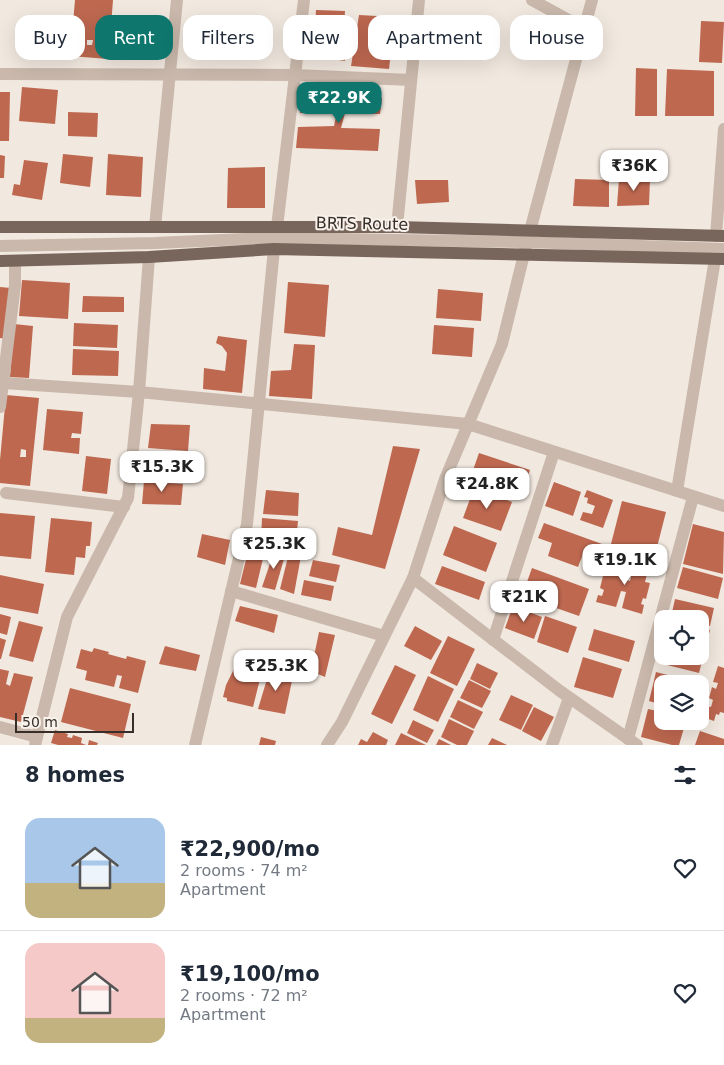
<!DOCTYPE html>
<html lang="en">
<head>
<meta charset="utf-8">
<style>
	:root { --surface:#fff; --page:#f2f2f3; --text:#1f2937; --muted:#747a83; --line:#e0e1e3; --accent:#0f766e }
	body { margin:0; font-family:"DejaVu Sans",sans-serif; background:var(--page); color:var(--text); height:100vh; display:flex; flex-direction:column; font-size:19px; white-space:nowrap }
	* { box-sizing:border-box; margin:0 }
	p { font-size:16px; color:var(--muted) }
	.icon { flex:none; width:28px; height:28px; fill:none; stroke:currentColor; stroke-width:2; stroke-linecap:round; stroke-linejoin:round }
	.map { position:relative; height:745px; overflow:hidden }
	.panel { display:flex; flex-direction:column; background:var(--surface); flex:1 }
	.panel>* { flex:none }
	.guide { position:absolute; left:15px; top:15px; width:695px; height:45px; display:flex; gap:10px }
	.buttons { position:absolute; left:654px; top:610px; display:grid; gap:10px }
	.buttons a { display:grid; place-items:center; width:55px; height:55px; border-radius:10px; background:var(--surface); box-shadow:0 5px 20px #0002; font-size:25px }
	.scale { position:absolute; left:15px; bottom:12px; width:119px; box-sizing:border-box; padding-left:5px; border:2px solid #372e2a; border-top:0; font-size:14px; line-height:18px; white-space:nowrap; color:#372e2a; -webkit-text-stroke:4px #f9f2eb; paint-order:stroke }
	.price { position:absolute; translate:-50% -42px; padding:0 11px; border-radius:10px; background:#fff; color:#222; font-size:16px; line-height:32px; filter:drop-shadow(0 1px 2px #0008) }
	.price::after { content:''; position:absolute; left:50%; top:30px; width:15px; height:11px; margin-left:-8px; background:inherit; clip-path:polygon(0 0,100% 0,50% 100%) }
	.price.active { background:var(--accent); color:#fff }
	ul { padding:0; list-style:none }
	li { display:flex; align-items:center; gap:15px; height:125px; padding:0 25px }
	li+li { border-top:1px solid var(--line) }
	li span { display:grid; place-items:center; flex:none; width:140px; height:100px; border-radius:15px; color:#555 }
	li>.icon { margin-inline-start:auto }
	span .icon { width:60px; height:60px; fill:#fffc; stroke-width:1 }
	li b { font-size:21px }
	h2 { display:flex; justify-content:space-between; align-items:center; height:60px; padding:0 25px; font-size:21px }
	.chip { padding:0 18px; border-radius:15px; background:var(--surface); box-shadow:0 5px 20px #0002; font-size:18px; line-height:45px }
	.chip.active { background:var(--accent); color:#fff }
	.map>svg:first-child { display:block }
</style>
</head>
<body>
<div class="map">
<svg width="724" height="745" viewBox="0 0 724 745">
	<rect width="100%" height="100%" fill="#f1e8df"/>
	<g fill="#be6850" fill-rule="evenodd">
		<path d="M75 0H113L111 26 101 25V32L110 33 108 59 70 56 73 28 81 29 82 24 73 23ZM87 40H93L92 45H87Z"/>
		<path d="M316 10 345 11 344 30 315 29Z"/>
		<path d="M359 15 395 17 389 69 351 66Z"/>
		<path d="M30 20 63 22 62 50 29 49Z"/>
		<path d="M701 21 724 22 722 63 699 62Z"/>
		<path d="M317 32 345 35V61L314 56Z"/>
		<path d="M636 68 657 69V116H635Z"/>
		<path d="M667 69 714 71V116H665Z"/>
		<path d="M22 87 58 90 55 124 19 121Z"/>
		<path d="M0 92H10L9 141H0Z"/>
		<path d="M301 96 382 98 380 114 345 113 341 128 380 129 378 151 296 148 298 127 334 126 337 112 300 113Z"/>
		<path d="M68 112 98 113 97 137 68 136Z"/>
		<path d="M63 154 93 157 90 187 60 183Z"/>
		<path d="M108 154 143 157 141 197 106 195Z"/>
		<path d="M0 155 5 156 4 178H0Z"/>
		<path d="M24 160 48 163 42 200 12 195 14 184 20 185Z"/>
		<path d="M265 167V208H227L228 168Z"/>
		<path d="M575 179 609 180V207L573 206Z"/>
		<path d="M619 179H650L649 205 617 206Z"/>
		<path d="M415 180H448L449 202 417 204Z"/>
		<path d="M22 280 70 283 68 319 19 316Z"/>
		<path d="M288 282 329 285 325 337 284 333Z"/>
		<path d="M0 287 11 288 7 339 0 338Z"/>
		<path d="M438 289 483 293 481 321 436 318Z"/>
		<path d="M83 296 124 297V312H82Z"/>
		<path d="M74 323 118 325 117 348 73 346Z"/>
		<path d="M14 324 33 326 29 378 10 377Z"/>
		<path d="M434 325 474 328 472 357 432 354Z"/>
		<path d="M218 336 247 340 242 393 203 389 204 368 225 371 227 353 222 346 216 343Z"/>
		<path d="M294 344 315 345 312 399 269 396 271 371 291 370Z"/>
		<path d="M73 349 119 351 118 376 72 375Z"/>
		<path d="M6 395 39 398 30 486 0 483V460ZM21 449 26 450V457H20Z"/>
		<path d="M47 409 83 412 81 434 72 433 71 438H80L79 454 43 450Z"/>
		<path d="M151 424 190 425 188 451 148 448Z"/>
		<path d="M393 446 420 449 385 569 332 555 338 527 372 535Z"/>
		<path d="M479 453 530 470 522 493 471 476Z"/>
		<path d="M86 456 111 459 107 494 82 491Z"/>
		<path d="M144 481 183 484 181 505 142 504Z"/>
		<path d="M554 482 581 492 573 516 545 506Z"/>
		<path d="M474 488 512 502 501 531 463 518Z"/>
		<path d="M266 490 299 493 298 516 263 514Z"/>
		<path d="M587 490 613 500 603 528 580 520 583 512 592 514 595 506 587 503 588 498 584 497Z"/>
		<path d="M622 501 666 512 655 555 611 544Z"/>
		<path d="M0 513 35 516 31 559 0 556Z"/>
		<path d="M51 518 92 522 90 546H86L85 558 76 557 74 575 45 572Z"/>
		<path d="M262 518 298 521 296 542 261 540Z"/>
		<path d="M544 523 602 544 597 559 583 554 578 567 548 556 552 543 538 538Z"/>
		<path d="M693 524 724 532 723 574 683 564Z"/>
		<path d="M454 526 497 543 486 572 443 555Z"/>
		<path d="M202 534 230 540 225 565 197 557Z"/>
		<path d="M249 547 265 550 256 588 240 584Z"/>
		<path d="M275 549 286 552 275 590 262 587Z"/>
		<path d="M289 553 301 556 294 594 280 589Z"/>
		<path d="M608 558 627 563 623 579 630 581 634 565 653 570 652 576 647 574 645 582 650 583 646 599 643 598 641 604 644 605 642 614 622 608 626 592 621 591 616 607 596 602 598 595 602 596 604 590 600 588 604 572H607L609 567 606 566Z"/>
		<path d="M313 560 340 565 336 582 309 576Z"/>
		<path d="M442 566 485 582 479 600 435 584Z"/>
		<path d="M683 567 723 578 718 599 677 588Z"/>
		<path d="M532 568 589 589 579 616 522 596Z"/>
		<path d="M0 575 44 584 38 614 0 607Z"/>
		<path d="M304 580 334 586 331 601 301 595Z"/>
		<path d="M675 599 714 608 710 626 700 624V619H680L671 617Z"/>
		<path d="M240 606 278 615 274 633 235 621Z"/>
		<path d="M513 606 542 617 534 639 505 628Z"/>
		<path d="M0 614 11 617 7 635 0 633Z"/>
		<path d="M545 616 577 627 568 653 537 642Z"/>
		<path d="M19 621 43 627 33 662 9 656Z"/>
		<path d="M415 626 442 641 431 660 404 646Z"/>
		<path d="M700 627 710 630 699 673 659 663 662 651V656H700Z"/>
		<path d="M594 629 635 641 629 662 588 650Z"/>
		<path d="M319 632 335 635 325 677 311 671Z"/>
		<path d="M448 636 475 649 457 686 430 673Z"/>
		<path d="M0 638 6 640 1 659H0Z"/>
		<path d="M165 646 200 655 196 671 159 664Z"/>
		<path d="M94 648 109 652 108 654 126 659 127 656 146 661 138 693 119 688 122 676 117 675 114 687 85 680 87 671 76 668 81 649 92 652Z"/>
		<path d="M583 657 622 669 613 698 574 687Z"/>
		<path d="M477 663 498 673 490 689 470 679Z"/>
		<path d="M395 665 416 675 392 724 371 714Z"/>
		<path d="M718 666 724 668V713L720 712 719 715 716 714 714 721 703 717 706 706 711 707 713 700 709 698 712 687 716 689 718 683 713 682Z"/>
		<path d="M0 669 9 671 6 684 10 686 14 673 33 677 21 722 0 717Z"/>
		<path d="M234 669 261 675 253 707 227 701V698L223 697 226 685Z"/>
		<path d="M270 669 293 676 285 714 258 709Z"/>
		<path d="M656 672 699 683V684H662V705L649 701Z"/>
		<path d="M428 676 454 689 438 722 413 710Z"/>
		<path d="M469 680 491 691 482 708 460 698Z"/>
		<path d="M70 688 131 704 123 738 61 722Z"/>
		<path d="M511 695 533 705 521 730 499 720Z"/>
		<path d="M458 700 483 712 474 729 450 717Z"/>
		<path d="M534 707 554 717 541 741 522 731Z"/>
		<path d="M648 709 662 712V721H686L679 745H672L641 737Z"/>
		<path d="M449 719 474 731 467 745H457L441 737Z"/>
		<path d="M413 720 434 730 427 743 407 733Z"/>
		<path d="M55 730 68 734 67 737 72 738 73 735 82 738 81 743 86 745H58L51 743Z"/>
		<path d="M700 731 724 739V745H695Z"/>
		<path d="M373 732 388 740 386 745H358L361 739 367 742Z"/>
		<path d="M401 733 426 745H395Z"/>
		<path d="M261 737 276 741 275 745H259Z"/>
		<path d="M492 738 507 745H488Z"/>
		<path d="M439 739 451 745H436Z"/>
		<path d="M89 740 98 743 97 745H88Z"/>
	</g>
	<g fill="none" stroke-linecap="round" stroke-linejoin="round">
		<g stroke="#c9b8ab" stroke-width="12">
			<path d="M532 0 585 29"/>
			<path d="M0 74 295 75 411 80"/>
			<path d="M155 227 177 0"/>
			<path d="M277 227 304 0"/>
			<path d="M397 227 419 0"/>
			<path d="M716 236 724 129"/>
			<path d="M0 246 155 243 270 238 527 242 724 249"/>
			<path d="M4 383 139 392 468 424 724 506"/>
			<path d="M0 407 15 285V261"/>
			<path d="M677 491 715 259"/>
			<path d="M6 493 124 507"/>
			<path d="M413 578 560 691 637 745"/>
			<path d="M231 591 384 636"/>
			<path d="M493 640 554 452"/>
			<path d="M0 727 37 737"/>
			<path d="M628 739 693 497"/>
			<path d="M35 745 67 617 128 498 139 392 149 257"/>
			<path d="M195 745 247 524 274 249"/>
			<path d="M327 745 342 722 413 578 445 479 502 344 527 242 592 0"/>
			<path d="M552 745 569 698"/>
		</g>
		<g stroke="#78655c" stroke-width="12">
			<path d="M0 227H397L724 236"/>
			<path d="M0 261 149 257 274 249 724 259"/>
		</g>
	</g>
	<g text-anchor="middle" stroke-width="4" stroke-linejoin="round" paint-order="stroke">
		<g font-size="16" fill="#372e2a" stroke="#f9f2eb">
			<text transform="translate(362 223) rotate(1)" y="6">BRTS Route</text>
		</g>
	</g>
</svg>
<div class="buttons">
<a><svg class="icon" aria-label="locate" viewBox="0 0 24 24"><circle cx="12" cy="12" r="6"/><path d="M12 2v4M12 18v4M2 12h4M18 12h4"/></svg></a>
<a><svg class="icon" aria-label="layers" viewBox="0 0 24 24"><path d="M12 4l9 5-9 5-9-5zM3 14l9 5 9-5"/></svg></a>
</div>
<div class="scale">50 m</div>
<b class="price active" style="left:339px;top:124px">₹22.9K</b>
<b class="price" style="left:634px;top:192px">₹36K</b>
<b class="price" style="left:162px;top:493px">₹15.3K</b>
<b class="price" style="left:487px;top:510px">₹24.8K</b>
<b class="price" style="left:274px;top:570px">₹25.3K</b>
<b class="price" style="left:625px;top:586px">₹19.1K</b>
<b class="price" style="left:524px;top:623px">₹21K</b>
<b class="price" style="left:276px;top:692px">₹25.3K</b>
<div class="guide">
<a class="chip">Buy</a>
<a class="chip active">Rent</a>
<a class="chip">Filters</a>
<a class="chip">New</a>
<a class="chip">Apartment</a>
<a class="chip">House</a>
</div>
</div>
<section class="panel">
<h2>8 homes<svg class="icon" aria-label="filters" viewBox="0 0 24 24"><path d="M4 7h16M4 17h16"/><circle cx="9" cy="7" r="2"/><circle cx="15" cy="17" r="2"/></svg></h2>
<ul>
<li><span style="background:linear-gradient(#a9c7e8 65%,#c2b280 0)"><svg class="icon" aria-label="home" viewBox="0 0 24 24"><path d="M3 11l9-7 9 7M6 9v11h12V9"/></svg></span><div><b>₹22,900/mo</b><p>2 rooms · 74 m²</p><p>Apartment</p></div><svg class="icon" aria-label="heart" viewBox="0 0 24 24"><path d="M12 20l-8-8c-3-5 5-10 8-4 3-6 11-1 8 4z"/></svg></li>
<li><span style="background:linear-gradient(#f6c9c9 75%,#c2b280 0)"><svg class="icon" aria-label="home" viewBox="0 0 24 24"><path d="M3 11l9-7 9 7M6 9v11h12V9"/></svg></span><div><b>₹19,100/mo</b><p>2 rooms · 72 m²</p><p>Apartment</p></div><svg class="icon" aria-label="heart" viewBox="0 0 24 24"><path d="M12 20l-8-8c-3-5 5-10 8-4 3-6 11-1 8 4z"/></svg></li>
</ul>
</section>
</body>
</html>
